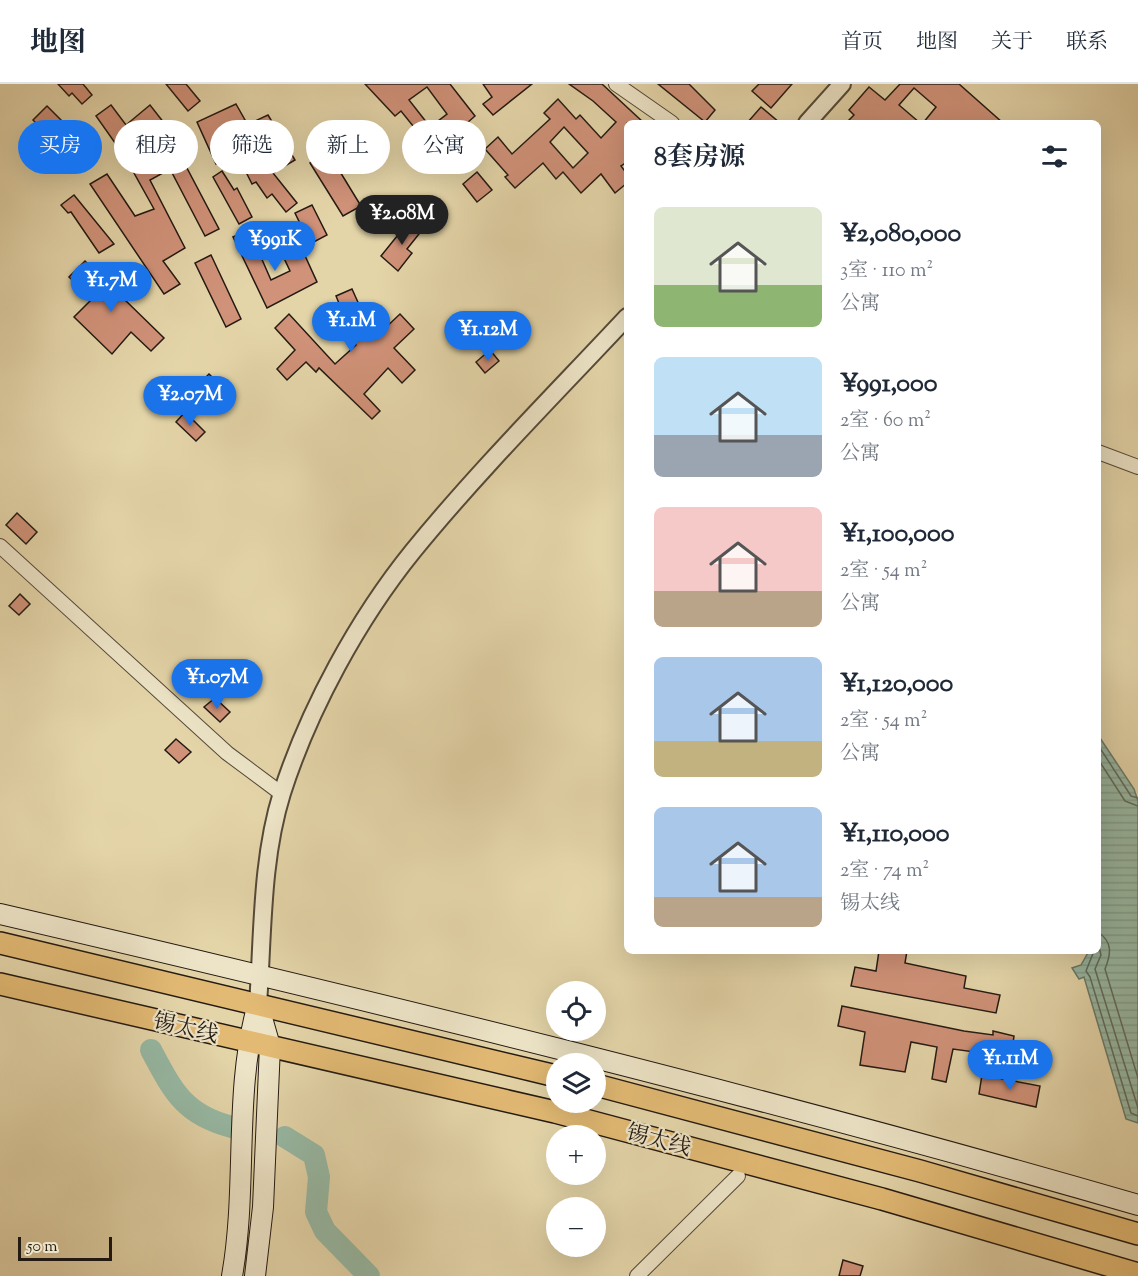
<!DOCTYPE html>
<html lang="zh">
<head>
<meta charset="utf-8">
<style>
	:root { --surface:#fff; --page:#f6f6f7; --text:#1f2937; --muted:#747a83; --line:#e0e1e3; --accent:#1a73e8 }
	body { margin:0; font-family:"Sorts Mill Goudy","Noto Serif SC",serif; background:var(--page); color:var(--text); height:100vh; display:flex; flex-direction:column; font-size:22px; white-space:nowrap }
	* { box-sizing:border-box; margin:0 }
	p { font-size:20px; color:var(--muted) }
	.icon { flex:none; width:33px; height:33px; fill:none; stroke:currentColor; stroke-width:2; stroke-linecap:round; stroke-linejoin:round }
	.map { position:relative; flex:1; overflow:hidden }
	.panel { position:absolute; left:624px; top:36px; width:477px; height:834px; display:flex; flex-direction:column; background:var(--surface); border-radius:9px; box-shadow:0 6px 24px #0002 }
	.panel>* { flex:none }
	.guide { position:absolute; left:18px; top:36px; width:516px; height:54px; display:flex; gap:12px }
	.controls { position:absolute; left:546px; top:897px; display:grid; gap:12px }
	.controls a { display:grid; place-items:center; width:60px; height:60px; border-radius:50%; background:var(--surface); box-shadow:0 6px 24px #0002; font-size:30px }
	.scale { position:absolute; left:18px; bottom:15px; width:94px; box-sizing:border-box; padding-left:6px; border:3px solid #241a12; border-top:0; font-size:16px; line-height:21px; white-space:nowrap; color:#241a12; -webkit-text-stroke:4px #ede4c7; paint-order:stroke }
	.price { position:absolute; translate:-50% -51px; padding:0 14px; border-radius:21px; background:var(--accent); color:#fff; font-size:20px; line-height:39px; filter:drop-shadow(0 2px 3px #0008) }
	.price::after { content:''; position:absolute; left:50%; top:36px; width:18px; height:14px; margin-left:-9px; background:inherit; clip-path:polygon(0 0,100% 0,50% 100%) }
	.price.selected { background:#222; color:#fff }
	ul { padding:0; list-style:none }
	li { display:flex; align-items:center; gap:18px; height:150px; padding:0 30px }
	li span { display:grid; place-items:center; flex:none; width:168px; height:120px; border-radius:9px; color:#555 }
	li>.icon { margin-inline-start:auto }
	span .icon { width:72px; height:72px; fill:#fffc; stroke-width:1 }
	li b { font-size:26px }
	h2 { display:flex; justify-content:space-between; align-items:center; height:72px; padding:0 30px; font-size:26px }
	.tag { padding:0 21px; border-radius:27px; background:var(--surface); box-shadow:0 6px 24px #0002; font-size:21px; line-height:54px }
	.tag.selected { background:var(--accent); color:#fff }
	header { display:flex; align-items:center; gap:36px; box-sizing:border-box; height:84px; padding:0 30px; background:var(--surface); border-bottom:2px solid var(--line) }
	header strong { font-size:28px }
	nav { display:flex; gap:33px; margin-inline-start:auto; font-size:21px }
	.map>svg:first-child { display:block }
</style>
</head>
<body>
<header>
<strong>地图</strong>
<nav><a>首页</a><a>地图</a><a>关于</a><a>联系</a></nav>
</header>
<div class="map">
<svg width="1138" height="1192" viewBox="0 0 1138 1192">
	<defs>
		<pattern id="water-rules" width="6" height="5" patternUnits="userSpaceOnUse" patternTransform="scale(1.5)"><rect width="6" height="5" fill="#97b9a4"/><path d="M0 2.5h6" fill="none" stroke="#829e8c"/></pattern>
	</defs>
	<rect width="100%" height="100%" fill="#e4d5a9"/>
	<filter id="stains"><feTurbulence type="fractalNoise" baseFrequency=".00333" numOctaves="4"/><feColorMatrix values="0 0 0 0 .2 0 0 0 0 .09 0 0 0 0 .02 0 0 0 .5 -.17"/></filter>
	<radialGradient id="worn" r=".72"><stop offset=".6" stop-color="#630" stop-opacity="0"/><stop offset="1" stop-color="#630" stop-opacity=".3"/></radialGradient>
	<path fill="url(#water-rules)" stroke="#69796a" stroke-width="1.5" d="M1098 651 1134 705 1138 717V1039L1126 1035 1084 893 1079 895 1072 884 1081 881 1089 867H1098Z"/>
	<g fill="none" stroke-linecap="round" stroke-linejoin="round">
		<g stroke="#5e6a5b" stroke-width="1.5">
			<path d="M1098 661 1131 712 1138 714"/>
			<path d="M1098 675 1125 717 1138 722"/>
			<path d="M1098 848C1113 858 1111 870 1105 885L1138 994"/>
			<path d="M1098 859 1101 871 1095 885 1138 1024"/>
			<path d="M1094 867 1086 887 1090 893 1131 1029 1138 1032"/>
		</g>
		<g stroke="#97b9a4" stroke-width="22">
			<path d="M151 966C173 1007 184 1031 232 1043"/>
			<path d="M285 1053 314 1071 319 1093 316 1128 325 1147 369 1192"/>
		</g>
	</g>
	<g fill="#d09279" stroke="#241a12" stroke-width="1.5" fill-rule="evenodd">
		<path d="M58 0H83L92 11 82 20 72 9 69 12Z"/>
		<path d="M166 0H186L200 17 188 27Z"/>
		<path d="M365 0H450L475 32 450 54 458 64 450 71 429 44 447 30 427 3 409 16 427 39 417 47 401 27 395 32Z"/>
		<path d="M483 0H532L493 31 483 20 492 13Z"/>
		<path d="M569 0H602L644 39H627V78L621 82 627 90V99L615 109 601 90 581 109 563 88 556 95 543 79 515 104 505 93 508 91 485 65 498 53 512 70 550 35 544 29 558 15 576 35 580 31 601 54 616 38 593 17ZM564 43 588 69 573 84 550 58Z"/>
		<path d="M658 0H689L715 26 705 38Z"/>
		<path d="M759 0H792L771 24 752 7Z"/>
		<path d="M900 0H959L1003 39H923L936 23 914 4 899 21 920 39H846L854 31 849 26 869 3 885 16Z"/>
		<path d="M236 20 245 36 219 50 230 74 216 80 197 38Z"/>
		<path d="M111 21 126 41 150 21 168 44 153 57 169 50 219 145 205 152 170 85 150 96 185 164 163 177 180 200 164 210 90 100 107 90 135 132 154 125 125 73 96 32Z"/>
		<path d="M47 22 62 37 47 50 33 36Z"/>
		<path d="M761 23 780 39H747Z"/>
		<path d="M268 31 295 76 273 89 297 119 286 128 272 110 267 114 256 98 252 100 241 78 266 64 253 38Z"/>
		<path d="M73 49 87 65 78 73 63 57Z"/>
		<path d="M328 68 361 122 343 132 310 79Z"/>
		<path d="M222 87 234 106 237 104 252 133 239 140 213 93Z"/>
		<path d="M477 88 492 106 477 118 463 100Z"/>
		<path d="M74 111 114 160 99 169 71 128 68 129 61 121Z"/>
		<path d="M312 121 327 151 310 160 295 129Z"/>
		<path d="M410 136 423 145 407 165 412 169 398 187 381 172Z"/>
		<path d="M249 146 271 196 290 187 283 172 301 163 317 198 267 224 233 153Z"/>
		<path d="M211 171 241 235 226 243 195 179Z"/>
		<path d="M85 177 164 254 151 267 131 248 112 270 74 233 92 215 69 193Z"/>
		<path d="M352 205 370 245 374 241 380 249 400 230 414 245 394 264 415 286 402 299 388 284 364 310 380 327 372 335 319 284 316 288 306 278 287 296 277 285 295 266 275 244 289 230 335 280 356 261 336 212Z"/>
		<path d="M490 266 499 277 485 289 476 278Z"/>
		<path d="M209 290 228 309 214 323 195 304Z"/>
		<path d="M185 328 205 348 196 357 176 338Z"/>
		<path d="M17 429 37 448 26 460 6 441Z"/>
		<path d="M20 510 30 520 19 531 9 522Z"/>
		<path d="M215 614 230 628 220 638 204 623Z"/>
		<path d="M176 655 191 668 179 679 165 666Z"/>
		<path d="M879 867H907L905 879 966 892 964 904 1000 911 996 929 851 902 855 883 876 887Z"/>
		<path d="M842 922 964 947 993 951V947L1014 952 1011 973 953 965 946 998 932 995 937 963 911 958 905 988 860 981 865 948 838 942Z"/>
		<path d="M982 991 1040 1002 1036 1023 979 1010Z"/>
		<path d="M843 1176 863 1182 860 1192H839Z"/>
	</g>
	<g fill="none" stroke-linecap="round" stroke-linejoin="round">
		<g stroke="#544938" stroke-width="16">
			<g id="minor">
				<path d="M616 0 672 39"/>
				<path d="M1098 368 1138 383"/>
				<path d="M0 462 227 669 282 710"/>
				<path d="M637 1192 738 1092"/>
			</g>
		</g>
		<g stroke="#544938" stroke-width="20">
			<g id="tertiary">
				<path d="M807 39 842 0"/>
				<path d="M258 920C263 850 261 776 282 709 309 625 358 535 413 467 479 386 556 309 627 233"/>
			</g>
		</g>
		<g stroke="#241a12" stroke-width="22">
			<g id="secondary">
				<path d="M0 830C382 919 762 1012 1138 1121"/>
				<path d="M232 1192C248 1102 233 1008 258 920L270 962 263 1123 255 1192"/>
			</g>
		</g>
		<g stroke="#241a12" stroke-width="24">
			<g id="primary">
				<path d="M0 859 556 992"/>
				<path d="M0 900 555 1028 882 1115 1138 1190"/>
				<path d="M596 1001 920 1087 1138 1150"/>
			</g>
		</g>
		<use href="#minor" stroke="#ede4c7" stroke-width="14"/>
		<use href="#tertiary" stroke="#ede4c7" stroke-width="16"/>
		<use href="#secondary" stroke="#ede4c7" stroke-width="20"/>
		<use href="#primary" stroke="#e2ba74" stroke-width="21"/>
	</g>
	<g text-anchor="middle" stroke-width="4.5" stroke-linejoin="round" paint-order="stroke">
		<g font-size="22" fill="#241a12" stroke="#ede4c7">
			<text transform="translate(186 943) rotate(13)" y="8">锡太线</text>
			<text transform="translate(659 1055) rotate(15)" y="8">锡太线</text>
		</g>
	</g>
	<rect width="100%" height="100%" filter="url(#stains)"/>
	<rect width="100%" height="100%" fill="url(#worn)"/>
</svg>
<div class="controls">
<a><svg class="icon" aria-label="locate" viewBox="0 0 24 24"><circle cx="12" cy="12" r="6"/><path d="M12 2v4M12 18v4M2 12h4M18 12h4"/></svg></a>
<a><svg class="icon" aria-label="layers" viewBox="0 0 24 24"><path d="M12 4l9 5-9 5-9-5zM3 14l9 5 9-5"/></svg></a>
<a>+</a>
<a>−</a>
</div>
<div class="scale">50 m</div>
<b class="price selected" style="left:402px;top:162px">¥2.08M</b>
<b class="price" style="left:275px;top:188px">¥991K</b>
<b class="price" style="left:111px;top:229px">¥1.7M</b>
<b class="price" style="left:351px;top:269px">¥1.1M</b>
<b class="price" style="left:488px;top:278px">¥1.12M</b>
<b class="price" style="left:190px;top:343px">¥2.07M</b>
<b class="price" style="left:217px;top:626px">¥1.07M</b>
<b class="price" style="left:1010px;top:1007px">¥1.11M</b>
<div class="guide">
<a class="tag selected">买房</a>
<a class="tag">租房</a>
<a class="tag">筛选</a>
<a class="tag">新上</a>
<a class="tag">公寓</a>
</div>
<section class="panel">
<h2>8套房源<svg class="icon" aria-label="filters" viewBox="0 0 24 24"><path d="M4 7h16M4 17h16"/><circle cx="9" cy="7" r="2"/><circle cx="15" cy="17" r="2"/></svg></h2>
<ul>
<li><span style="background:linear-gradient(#dfe7d0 65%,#8fb573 0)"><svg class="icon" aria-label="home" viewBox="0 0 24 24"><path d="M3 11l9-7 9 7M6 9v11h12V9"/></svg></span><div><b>¥2,080,000</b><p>3室 · 110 m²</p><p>公寓</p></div></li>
<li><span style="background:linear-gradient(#bfe0f5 65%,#9aa5b1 0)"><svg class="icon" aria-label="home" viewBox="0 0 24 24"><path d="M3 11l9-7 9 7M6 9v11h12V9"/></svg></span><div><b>¥991,000</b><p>2室 · 60 m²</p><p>公寓</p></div></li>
<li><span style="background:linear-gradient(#f6c9c9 70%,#b9a48a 0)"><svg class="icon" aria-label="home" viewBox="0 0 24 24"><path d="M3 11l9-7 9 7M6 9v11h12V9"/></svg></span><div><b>¥1,100,000</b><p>2室 · 54 m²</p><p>公寓</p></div></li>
<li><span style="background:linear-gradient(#a9c7e8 70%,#c2b280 0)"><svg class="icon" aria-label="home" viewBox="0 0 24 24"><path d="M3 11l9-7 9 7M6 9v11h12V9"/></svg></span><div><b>¥1,120,000</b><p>2室 · 54 m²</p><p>公寓</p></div></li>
<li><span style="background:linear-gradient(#a9c7e8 75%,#b9a48a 0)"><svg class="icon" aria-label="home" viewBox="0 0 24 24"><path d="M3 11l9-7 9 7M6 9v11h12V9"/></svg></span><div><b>¥1,110,000</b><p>2室 · 74 m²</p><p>锡太线</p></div></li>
</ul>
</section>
</div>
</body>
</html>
